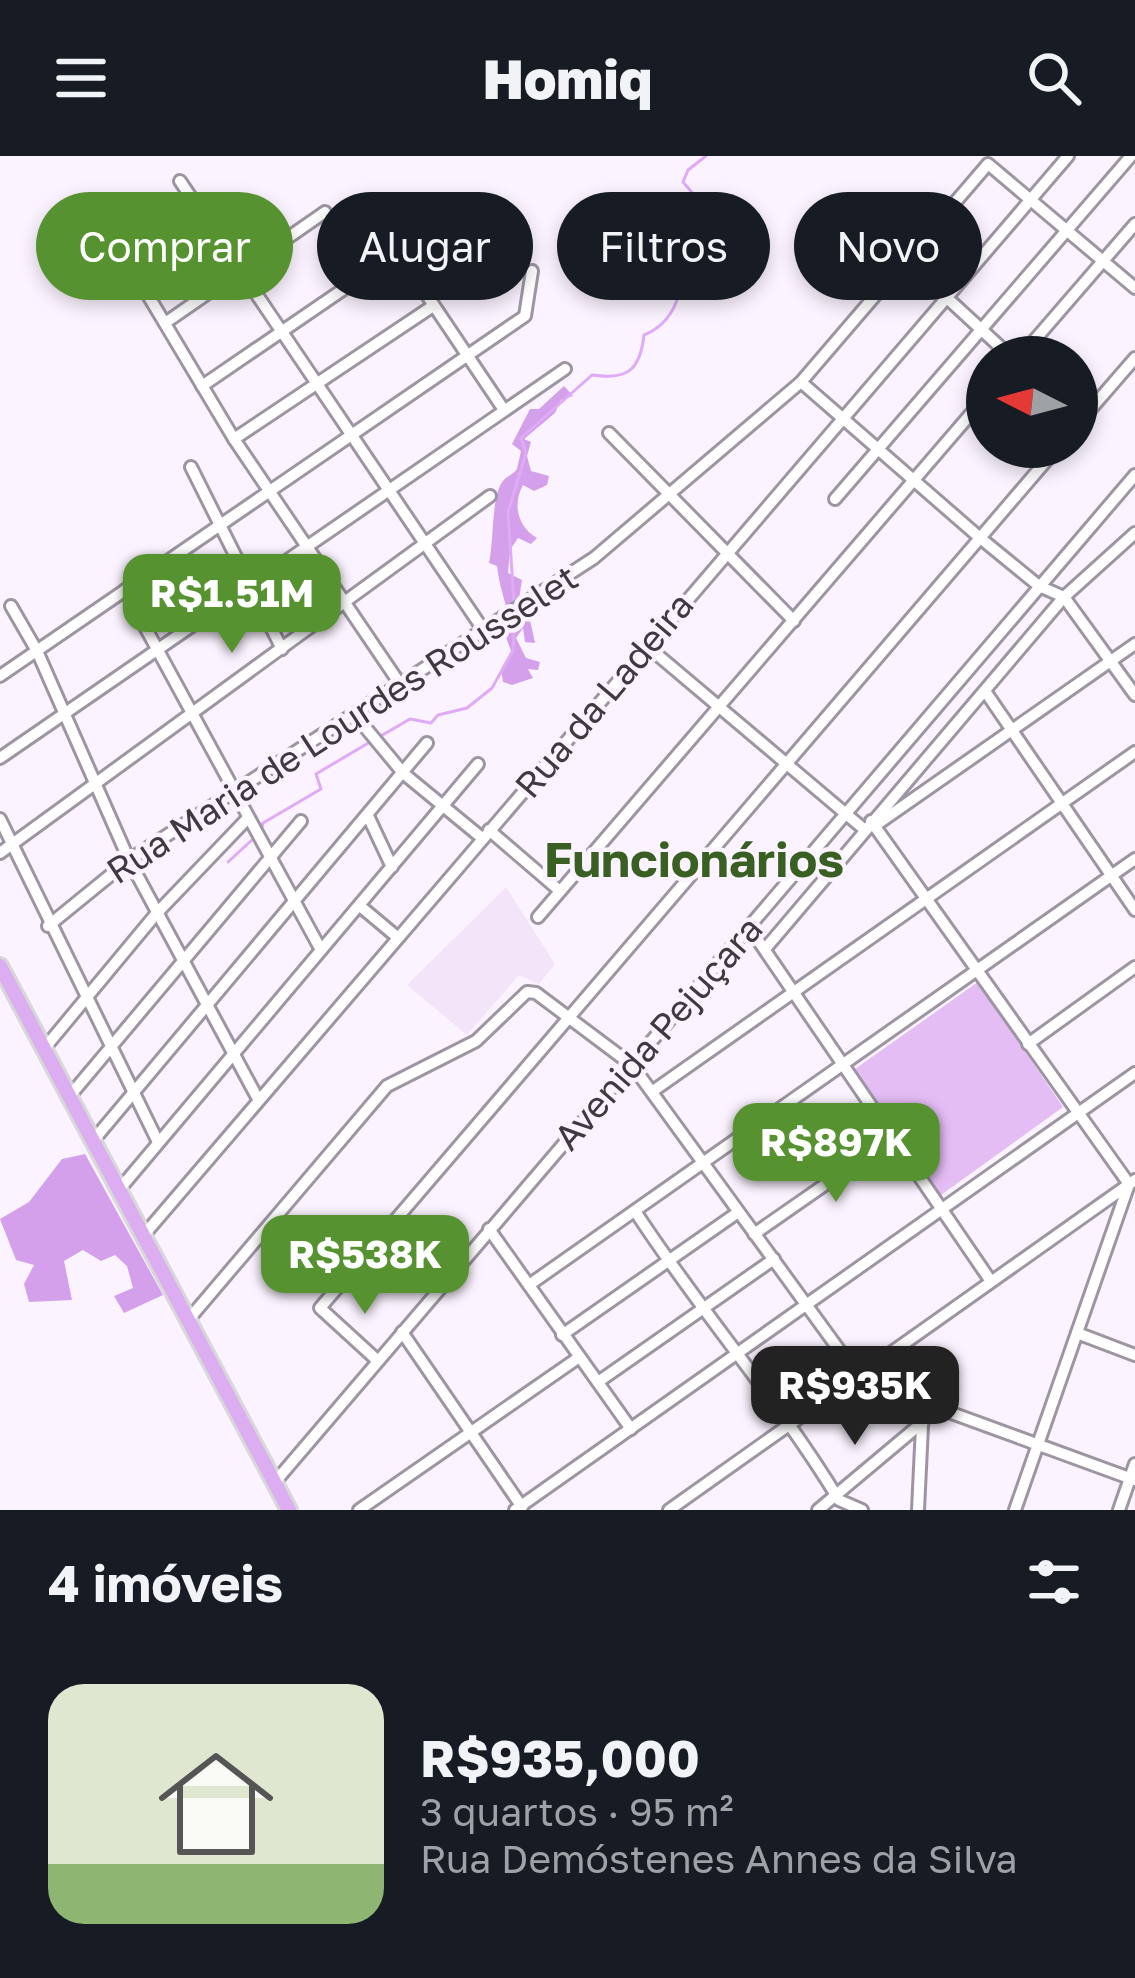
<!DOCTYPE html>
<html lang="pt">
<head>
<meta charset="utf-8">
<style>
	:root { --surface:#171b24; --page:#242831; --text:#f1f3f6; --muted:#9ea1a6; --accent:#579231 }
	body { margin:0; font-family:"Golos Text",sans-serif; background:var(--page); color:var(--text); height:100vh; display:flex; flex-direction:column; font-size:45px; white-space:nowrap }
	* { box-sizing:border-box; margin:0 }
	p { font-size:39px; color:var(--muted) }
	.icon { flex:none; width:66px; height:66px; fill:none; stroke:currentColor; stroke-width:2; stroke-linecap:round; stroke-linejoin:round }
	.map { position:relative; height:1354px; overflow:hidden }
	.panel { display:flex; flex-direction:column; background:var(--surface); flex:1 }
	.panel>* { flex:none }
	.hud { position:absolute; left:36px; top:36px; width:1065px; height:108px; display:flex; gap:24px }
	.needle { width:78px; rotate:276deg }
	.fabs { position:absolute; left:966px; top:180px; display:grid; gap:24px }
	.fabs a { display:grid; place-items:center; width:132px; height:132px; border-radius:50%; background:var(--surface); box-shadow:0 6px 18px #0003; font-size:60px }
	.price { position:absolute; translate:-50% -102px; padding:0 27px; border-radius:24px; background:var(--accent); color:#fff; font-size:39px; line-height:78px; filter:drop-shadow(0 3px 6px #0008) }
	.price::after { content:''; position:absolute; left:50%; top:72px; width:36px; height:27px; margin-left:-18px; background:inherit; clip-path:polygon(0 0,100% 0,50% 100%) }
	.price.current { background:#222; color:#fff }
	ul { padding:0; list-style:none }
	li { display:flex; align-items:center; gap:36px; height:300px; padding:0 48px }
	li span { display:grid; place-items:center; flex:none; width:336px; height:240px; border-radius:36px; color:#555 }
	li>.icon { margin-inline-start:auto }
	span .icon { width:144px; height:144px; fill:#fffc; stroke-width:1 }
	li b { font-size:51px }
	h2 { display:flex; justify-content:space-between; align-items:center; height:144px; padding:0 48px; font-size:51px }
	.chip { padding:0 42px; border-radius:54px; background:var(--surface); box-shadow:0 6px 18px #0003; font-size:42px; line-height:108px }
	.chip.current { background:var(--accent); color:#fff }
	header { display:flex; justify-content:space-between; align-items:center; height:156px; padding:0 48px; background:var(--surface); font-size:54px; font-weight:800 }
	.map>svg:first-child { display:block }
</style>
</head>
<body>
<header><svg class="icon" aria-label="menu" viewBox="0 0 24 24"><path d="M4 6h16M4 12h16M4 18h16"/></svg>Homiq<svg class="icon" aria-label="search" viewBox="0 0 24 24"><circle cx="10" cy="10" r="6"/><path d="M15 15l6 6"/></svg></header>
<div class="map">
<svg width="1135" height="1354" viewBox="0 0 1135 1354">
	<rect width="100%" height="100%" fill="#fbf3ff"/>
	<path fill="#f3e4fa" d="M506 731 555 808 539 828 519 819 467 879 407 829Z"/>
	<path fill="#e4bdf5" d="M978 826 1063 951 941 1039 855 913Z"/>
	<g fill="#d4a0eb">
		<path d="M564 230 573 240 561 244 555 257 524 283 531 286 527 300 531 315 549 320 547 329 534 335 523 329C512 349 518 371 537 382L531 388 518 382 510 394 508 417 522 424 519 443 529 459 535 487 525 486 523 472 516 482 526 502 540 506 538 514 528 513 533 522 512 529 503 526 501 513 511 495 506 481 511 467C506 449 499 429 497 410L489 407C494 386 491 340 503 325 507 320 514 318 517 313L521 295 512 288 530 253H539Z"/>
		<path d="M85 998 163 1139 124 1157 114 1140 133 1132 127 1110 115 1099 101 1105 83 1094 64 1105 72 1144 29 1146 24 1128 34 1109 16 1104 0 1063 29 1046 62 1003Z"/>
	</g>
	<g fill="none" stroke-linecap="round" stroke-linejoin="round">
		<g stroke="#dfaaf6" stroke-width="3">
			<path d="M514 447 508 356 526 297 521 282 592 219C627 224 640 215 644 179 682 164 689 115 677 79L696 41 683 26 688 14 706 0"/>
			<path d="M379 581 410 563 431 567 438 559 467 552 492 532 513 495 515 457"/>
			<path d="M260 677 263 667 321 633 316 618 370 586"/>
			<path d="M228 706 253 683"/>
		</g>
		<g stroke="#9e95a3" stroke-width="16">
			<g id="minor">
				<path d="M180 25 482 472"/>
				<path d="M109 74 234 283 400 528"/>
				<path d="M398 96 504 254"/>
				<path d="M906 104 1011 201"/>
				<path d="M131 112 203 60"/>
				<path d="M165 167 325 56"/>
				<path d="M1020 201 1135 68"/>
				<path d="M801 226 979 381 1039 430 1064 441 1135 539"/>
				<path d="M202 230 414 85"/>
				<path d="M1077 269 1135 202"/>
				<path d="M609 277 794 465"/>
				<path d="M234 283 433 150"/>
				<path d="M191 311 282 493"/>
				<path d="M835 343 1131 0"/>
				<path d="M125 434 321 794"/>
				<path d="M11 450 37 495 129 704 258 943"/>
				<path d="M647 490 865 674"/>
				<path d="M0 520 525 160 532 115"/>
				<path d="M985 535 1135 754"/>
				<path d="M355 559 403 617 482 682"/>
				<path d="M0 602 565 213"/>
				<path d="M368 660 392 711"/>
				<path d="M0 663 158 986"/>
				<path d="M871 665 1129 1028 1015 1354"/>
				<path d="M876 669 1135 488"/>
				<path d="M489 674 560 735"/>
				<path d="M0 697 490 340"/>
				<path d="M360 750 397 781"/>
				<path d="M538 761 987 239"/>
				<path d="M48 770 129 704 594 402 801 226 988 8 1135 132"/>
				<path d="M749 771 990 1124"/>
				<path d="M765 793 1064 441 1135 377"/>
				<path d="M1028 888 1135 811"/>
				<path d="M43 894 156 758 246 664"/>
				<path d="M653 935 1135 596"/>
				<path d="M68 942 301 665"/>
				<path d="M92 986 427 587"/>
				<path d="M118 1035 478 608"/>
				<path d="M635 1055C700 1155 777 1242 839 1344L862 1354"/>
				<path d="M489 1073 631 1273"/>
				<path d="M754 1078 892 982"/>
				<path d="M143 1080 1068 0"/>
				<path d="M529 1129 1135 703"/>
				<path d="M189 1163 387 930 476 885 527 836 536 837 632 909 861 1224 1135 1324"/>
				<path d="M402 1176 522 1351"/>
				<path d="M1077 1177 1135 1199"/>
				<path d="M562 1179 737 1057"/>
				<path d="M378 1205 320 1152 1058 291"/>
				<path d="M598 1226 774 1103"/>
				<path d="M275 1326 1135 319"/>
				<path d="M359 1354 578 1202"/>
				<path d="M515 1354 1135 917"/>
				<path d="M669 1354 1135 1024"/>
				<path d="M818 1354 923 1266"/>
				<path d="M918 1354 923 1249"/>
				<path d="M1119 1354 1135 1308"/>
			</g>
		</g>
		<g stroke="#d8d8d9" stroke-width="20">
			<path id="major" d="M0 810 289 1354"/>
		</g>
		<use href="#minor" stroke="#fff" stroke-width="10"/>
		<use href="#major" stroke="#dcadf0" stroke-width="14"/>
	</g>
	<g text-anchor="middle" stroke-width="9" stroke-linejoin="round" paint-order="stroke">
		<g font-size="36" fill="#3e3a40" stroke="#fbf3ff">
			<text transform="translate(604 539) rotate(-50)" y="13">Rua da Ladeira</text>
			<text transform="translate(342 568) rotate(-33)" y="13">Rua Maria de Lourdes Rousselet</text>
			<text transform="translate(658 877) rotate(-49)" y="13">Avenida Pejuçara</text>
		</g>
		<g font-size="48" font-weight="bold" fill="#395f22" stroke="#fbf3ff">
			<text x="694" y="721">Funcionários</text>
		</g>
	</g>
</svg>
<div class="fabs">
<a><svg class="needle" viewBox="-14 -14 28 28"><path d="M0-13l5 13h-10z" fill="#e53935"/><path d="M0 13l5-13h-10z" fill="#9ea1a6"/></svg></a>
</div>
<b class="price" style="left:232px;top:500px">R$1.51M</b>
<b class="price" style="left:836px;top:1049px">R$897K</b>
<b class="price" style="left:365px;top:1161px">R$538K</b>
<b class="price current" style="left:855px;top:1292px">R$935K</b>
<div class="hud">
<a class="chip current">Comprar</a>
<a class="chip">Alugar</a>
<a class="chip">Filtros</a>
<a class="chip">Novo</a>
</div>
</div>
<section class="panel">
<h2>4 imóveis<svg class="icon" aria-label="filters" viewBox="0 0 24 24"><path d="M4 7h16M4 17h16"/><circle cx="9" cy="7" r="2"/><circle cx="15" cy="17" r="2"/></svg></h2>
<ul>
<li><span style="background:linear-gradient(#dfe7d0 75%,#8fb573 0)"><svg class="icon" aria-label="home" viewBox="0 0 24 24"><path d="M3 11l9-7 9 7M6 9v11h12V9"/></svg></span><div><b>R$935,000</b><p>3 quartos · 95 m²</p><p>Rua Demóstenes Annes da Silva</p></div></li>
</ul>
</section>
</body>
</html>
